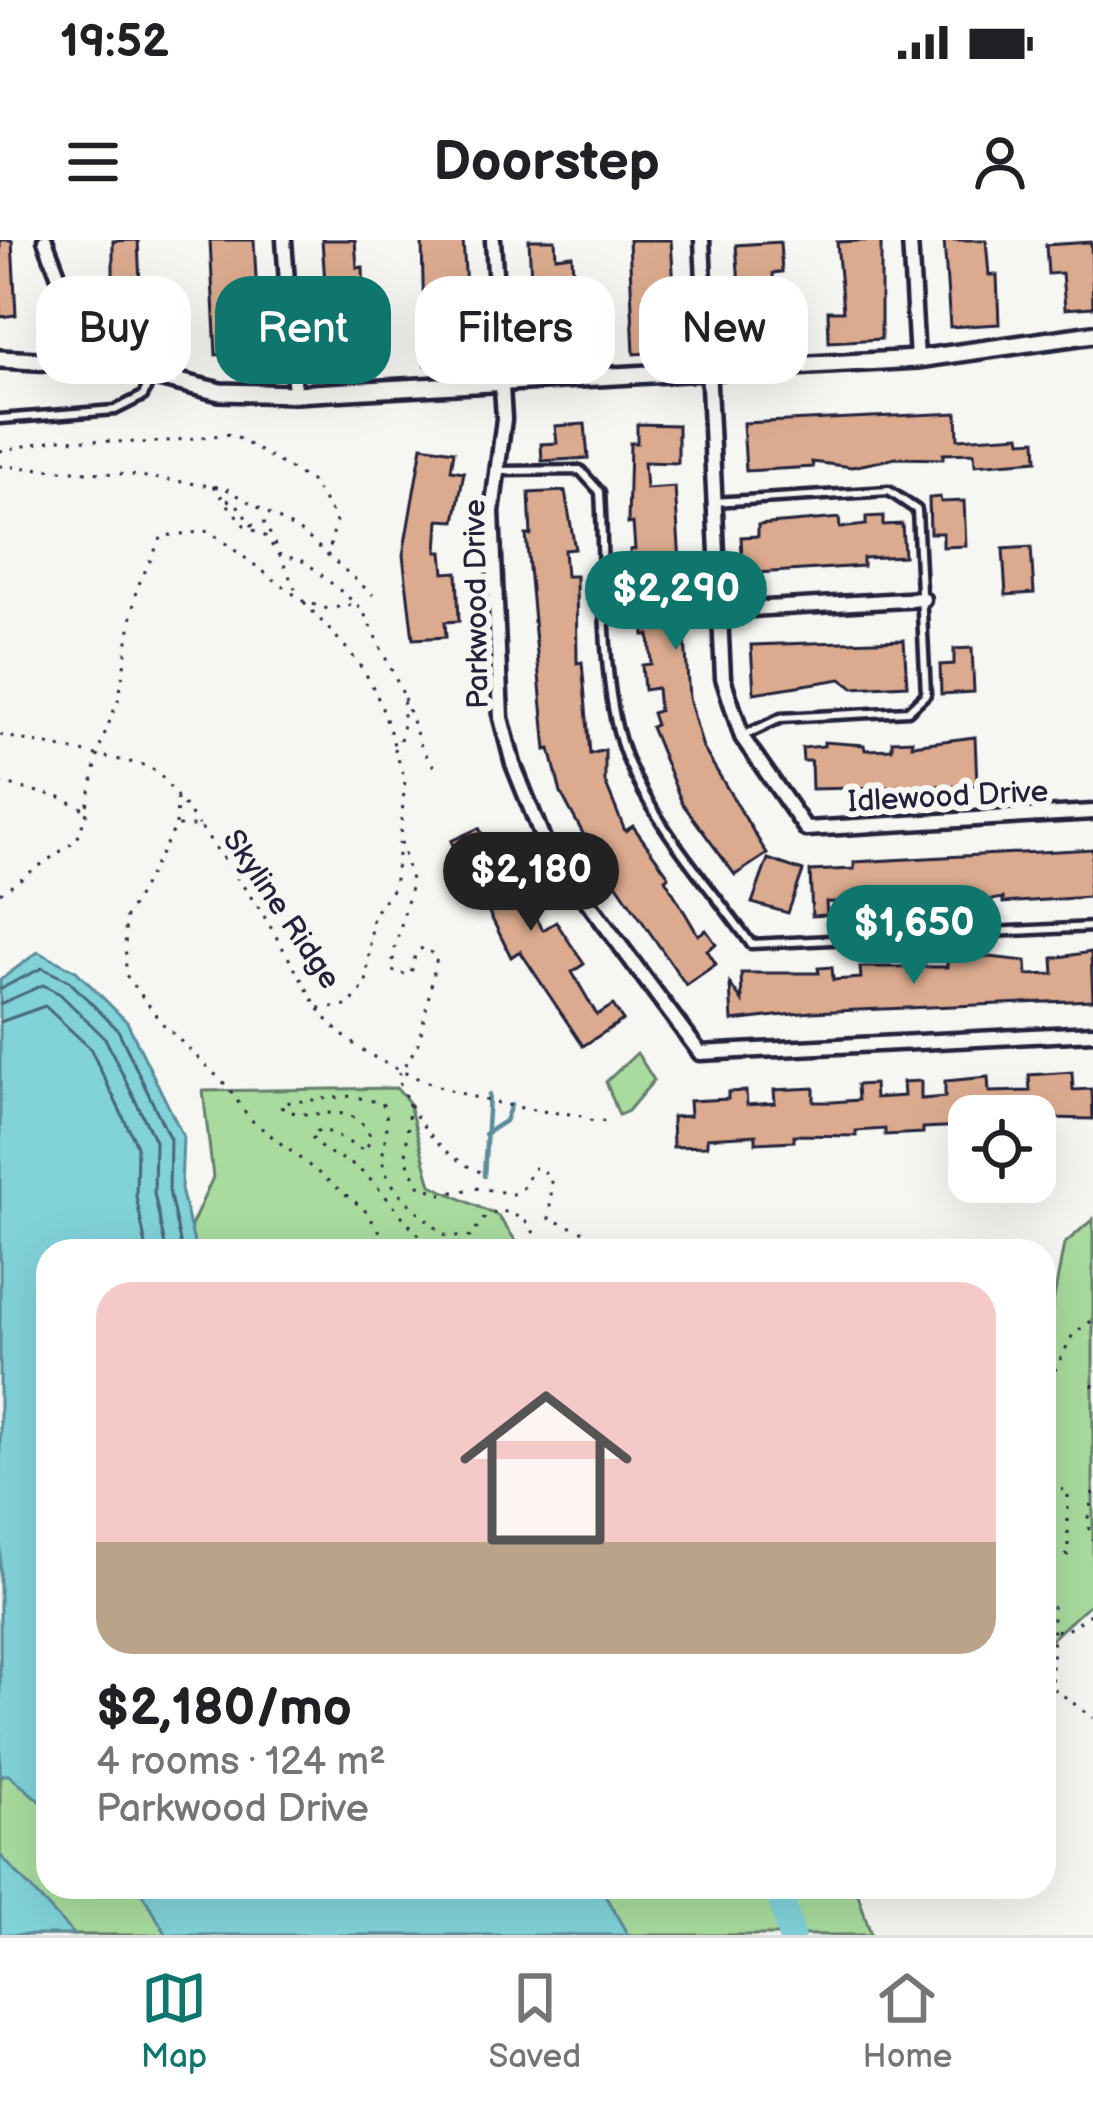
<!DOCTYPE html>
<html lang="en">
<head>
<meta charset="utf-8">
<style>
	:root { --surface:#fff; --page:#f2f2f2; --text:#202124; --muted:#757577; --line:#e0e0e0; --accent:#0f766e }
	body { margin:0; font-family:"Balsamiq Sans",sans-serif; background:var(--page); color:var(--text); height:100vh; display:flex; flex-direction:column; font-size:45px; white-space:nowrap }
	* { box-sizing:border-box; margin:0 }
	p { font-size:39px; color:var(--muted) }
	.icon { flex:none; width:66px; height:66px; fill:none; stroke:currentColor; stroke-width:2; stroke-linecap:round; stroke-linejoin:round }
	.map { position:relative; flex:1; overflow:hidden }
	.panel { position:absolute; left:36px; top:999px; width:1020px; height:660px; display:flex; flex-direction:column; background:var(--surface); border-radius:36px; box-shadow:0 12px 48px #0002 }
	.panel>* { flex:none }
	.hud { position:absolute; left:36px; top:36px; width:1023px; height:108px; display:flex; gap:24px }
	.buttons { position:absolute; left:948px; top:855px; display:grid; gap:24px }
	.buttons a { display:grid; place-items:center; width:108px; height:108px; border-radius:24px; background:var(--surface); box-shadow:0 12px 48px #0002; font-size:60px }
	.price { position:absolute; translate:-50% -102px; padding:0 27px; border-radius:42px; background:var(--accent); color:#fff; font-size:39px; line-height:78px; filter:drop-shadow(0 3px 6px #0008) }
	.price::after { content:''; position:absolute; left:50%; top:72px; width:36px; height:27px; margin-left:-18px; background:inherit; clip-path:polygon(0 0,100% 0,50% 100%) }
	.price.on { background:#222; color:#fff }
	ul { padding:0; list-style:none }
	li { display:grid; align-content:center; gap:24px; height:636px; padding:0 60px }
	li+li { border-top:3px solid var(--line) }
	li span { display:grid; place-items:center; height:372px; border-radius:36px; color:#555 }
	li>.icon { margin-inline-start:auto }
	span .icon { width:216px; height:216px; fill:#fffc; stroke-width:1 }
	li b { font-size:51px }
	.pill { padding:0 42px; border-radius:36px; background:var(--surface); box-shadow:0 12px 48px #0002; font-size:42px; line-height:108px }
	.pill.on { background:var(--accent); color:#fff }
	.status { display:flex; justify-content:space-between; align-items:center; height:84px; padding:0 60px; background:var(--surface); direction:ltr }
	.status svg { height:33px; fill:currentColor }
	header { display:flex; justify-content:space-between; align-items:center; height:156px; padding:0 60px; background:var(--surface); font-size:54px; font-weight:800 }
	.tabs { display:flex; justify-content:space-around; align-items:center; height:168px; border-top:3px solid var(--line); background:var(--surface); font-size:33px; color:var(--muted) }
	.tabs a { display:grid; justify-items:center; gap:6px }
	.tabs .on { color:var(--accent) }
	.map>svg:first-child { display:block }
</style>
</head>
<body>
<div class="status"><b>19:52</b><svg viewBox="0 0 49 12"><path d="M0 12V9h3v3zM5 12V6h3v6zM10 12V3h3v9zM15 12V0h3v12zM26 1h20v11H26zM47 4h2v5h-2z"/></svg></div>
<header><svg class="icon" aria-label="menu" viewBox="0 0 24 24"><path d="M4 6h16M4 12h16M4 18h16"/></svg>Doorstep<svg class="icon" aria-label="person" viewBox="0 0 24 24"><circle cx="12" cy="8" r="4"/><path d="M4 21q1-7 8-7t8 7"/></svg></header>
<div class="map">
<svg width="1093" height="1695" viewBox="0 0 1093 1695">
	<rect width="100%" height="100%" fill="#f6f6f2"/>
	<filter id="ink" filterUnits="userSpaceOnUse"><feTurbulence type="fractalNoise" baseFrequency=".00833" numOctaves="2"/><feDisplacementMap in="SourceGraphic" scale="24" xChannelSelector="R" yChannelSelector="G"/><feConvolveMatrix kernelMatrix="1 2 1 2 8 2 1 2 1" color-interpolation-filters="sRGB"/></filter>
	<g filter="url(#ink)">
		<g fill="#a8db9d" stroke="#657e6c" stroke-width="3">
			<path d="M637 813 654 840 628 871 619 875 606 842Z"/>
			<path d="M396 848 408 861 431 945 498 976 523 1011H180L213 937 203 851Z"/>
			<path d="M1093 979V1361L1044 1406V1112L1064 1004Z"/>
			<path d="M48 1311V1647H856L871 1695H23L0 1673V1420Z"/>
		</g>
		<g fill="#81d2d9" stroke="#5b8c9a" stroke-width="3">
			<path d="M38 712 76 731 127 782 183 896 181 949 196 1011H48V1568L9 1535H0V740Z"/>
			<path d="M0 1615 74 1695H0Z"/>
			<path d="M138 1647H600L628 1695H167Z"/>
		</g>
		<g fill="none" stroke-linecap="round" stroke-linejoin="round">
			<g stroke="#48687a" stroke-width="3">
				<path d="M0 749 42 728 69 741 118 790 170 899 169 951 182 1011"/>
				<path d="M0 764 43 745 60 754 105 798 155 901 154 953 166 1011"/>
				<path d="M0 782 45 766 90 808 137 906 136 956 147 1011"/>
			</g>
			<g stroke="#5b8c9a" stroke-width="4.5">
				<path d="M485 894 505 881 511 865"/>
				<path d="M484 936 489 855"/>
			</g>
			<path stroke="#81d2d9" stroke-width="27" d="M778 1647 791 1695"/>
		</g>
		<g fill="#dcab8f" stroke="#22223b" stroke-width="3">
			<path d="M0 0H12L16 75 0 77Z"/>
			<path d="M138 0 140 45 158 46 155 76 113 73V1Z"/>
			<path d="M210 0H254L260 112 216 115Z"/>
			<path d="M322 0H355L357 28 363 27 365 92 353 93 356 127 331 129Z"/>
			<path d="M422 0H463L470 111 462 112 463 122 425 125Z"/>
			<path d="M529 0H555L556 17 572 15 577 116 535 119Z"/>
			<path d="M629 0H671L678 111 634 114Z"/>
			<path d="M881 0V99L829 102 828 71H843L837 2Z"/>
			<path d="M944 0H986L989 35H997L999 84 950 87Z"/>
			<path d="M780 2 782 32 773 33 774 74 788 73 790 104 744 108 736 5Z"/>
			<path d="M1091 2 1093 67 1065 69 1062 33 1048 34 1046 5Z"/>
			<path d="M957 173 958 199 1020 195 1021 201 1036 200 1037 220 975 225 974 213 943 214V219L896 218 852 227 812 222 813 227 746 231 743 183Z"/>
			<path d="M585 184 588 218 542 221 541 204 557 203 555 186Z"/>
			<path d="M637 184 678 185V223L644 222 646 249 675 247 689 458 703 508 767 614 735 635 682 563 651 487 656 485 652 473 659 471 657 448 644 450 642 425 651 424 649 395H644L643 372H637L632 355 630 310 635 309 633 283 628 284 630 203H637Z"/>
			<path d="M422 206 454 211 451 230 464 232 455 281 439 280 437 312H442L444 333 457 332 459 381 445 382 446 397 413 399 403 315Z"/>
			<path d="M565 251 575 309 564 310 566 336H576L577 423 582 422 590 514 605 510V542L625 591 633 586 669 636 665 639 698 695 706 690 716 704 707 710 716 724 686 745 587 601 561 553 550 509 546 510 526 295H531L529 253Z"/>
			<path d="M940 257 941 262 964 261 966 306 943 307V293H930L929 258Z"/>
			<path d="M883 276V285L902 284 904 316 863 318V326L743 334 741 297 758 296V285L839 278 840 288 866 285V277Z"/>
			<path d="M1031 307 1034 353 1006 355 1003 309Z"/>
			<path d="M904 400 907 445 853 448 841 439 754 453 751 405Z"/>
			<path d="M972 408 974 452 941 454 940 425 954 424V409Z"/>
			<path d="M975 497 977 545 812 549 811 521H803L802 508 824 506V502L864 505 865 510 892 509V501L912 500V505Z"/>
			<path d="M479 588 487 604 504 597 527 641 512 648 529 679 534 676 543 690 556 682 584 724 572 732 597 775 613 765 623 780 583 806 520 711 511 717 469 632 466 633 451 601Z"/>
			<path d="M1093 609 1088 657 1003 663V658L962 665V659L935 661V668L871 671V663L826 662 827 675 812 676 810 631 854 629V622Z"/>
			<path d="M768 619 803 631 788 673 752 663Z"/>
			<path d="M1091 712 1093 760 811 772 732 781 730 744 742 761 741 733H819L818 728 832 727 833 740 861 738 860 727H947V719L981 716 1026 721 1027 735 1054 734 1053 718Z"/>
			<path d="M1072 832 1073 850 1092 849 1093 879 965 876V886L923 888V893L885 895V889L856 891V896L794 895V901L756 903V895L707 898V906L673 907 672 877 690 876 689 861 728 859V852L746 851 747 865 775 863 774 850 814 848V862H833L858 860 857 845 874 844 875 858 904 856 903 842 921 841V859L945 857V841L988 837 989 852 1030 851 1029 835Z"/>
		</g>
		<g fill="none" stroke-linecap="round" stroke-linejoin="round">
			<g stroke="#22223b" stroke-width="15">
				<g id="service">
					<path d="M0 179 115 170 143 156 151 137"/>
					<path d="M500 231 580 230 600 252C605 329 599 451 627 519 655 587 709 645 751 704L1093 687"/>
					<path d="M714 262 889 251 917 270 926 454 908 471 781 478 745 495"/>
				</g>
			</g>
			<g stroke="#22223b" stroke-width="21">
				<g id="minor">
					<path d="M45 0 64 50"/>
					<path d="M284 0 295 154"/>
					<path d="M493 0 504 179 492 272 501 478 513 524 545 604 700 813 1093 793"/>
					<path d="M702 0 723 438 742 497 806 589 1093 572"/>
					<path d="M910 0 917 119"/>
					<path d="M716 371 923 359"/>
				</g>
			</g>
			<g stroke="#22223b" stroke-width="24">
				<path id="tertiary" d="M0 119 110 125 220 152 295 154 917 119 1093 94"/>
			</g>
			<g stroke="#22223b" stroke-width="3" stroke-dasharray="3 9" stroke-linecap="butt">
				<path d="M0 211 59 199 149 203 231 194 311 241 336 280 329 312"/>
				<path d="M0 226 132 235 225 248 304 294 373 355"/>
				<path d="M213 246 244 285 265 296 278 314 306 322 362 369 404 456 402 495 395 510 405 539 400 598 412 644 393 715 394 734H411L415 715 423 707 437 717 419 803 397 837C413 879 441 917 483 933"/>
				<path d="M227 260 236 263 251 285 265 283 297 353"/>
				<path d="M304 362C359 423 371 426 395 508"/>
				<path d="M404 458 422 509 437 531"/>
				<path d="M0 495 144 525 158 532 199 585"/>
				<path d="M0 543 60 557 86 570 101 503 119 458 136 350 162 296 209 291 303 361 328 369 354 364"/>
				<path d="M176 585 177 558"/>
				<path d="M0 653 77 600 87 572"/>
				<path d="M319 769C362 834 498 870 572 874 587 875 591 886 607 880"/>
				<path d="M409 863 406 919 419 945 441 954 479 948 513 954 524 947 533 928 543 929 552 944 549 979 587 993 589 1011"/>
				<path d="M394 1011 364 969 250 879 227 846 163 784 126 735 125 679 176 586H200L261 671 318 768 348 766 366 744 373 675 394 647 400 598"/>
				<path d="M437 1011C406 987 386 951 356 927 339 913 320 916 311 894L323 889 365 911 371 898C352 853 310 887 281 867L283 863 351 856 382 863C393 884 382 900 383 920 383 947 426 977 444 995L470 997 485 977 500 970 524 979 547 1011"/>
				<path d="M1093 1144V1150"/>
				<path d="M1044 1152 1073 1094 1093 1080"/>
				<path d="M1093 1252 1087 1283 1093 1300"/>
				<path d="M1044 1282H1052L1054 1249 1068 1250V1315L1044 1318"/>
				<path d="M1044 1358 1053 1365 1052 1447 1093 1478"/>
				<path d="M1044 1391 1067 1390 1093 1372"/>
			</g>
			<use href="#service" stroke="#f6f6f2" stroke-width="6"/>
			<use href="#minor" stroke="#f6f6f2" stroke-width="12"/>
			<use href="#tertiary" stroke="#f6f6f2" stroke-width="15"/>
		</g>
	</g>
	<g text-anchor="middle" stroke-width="12" stroke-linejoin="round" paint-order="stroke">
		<g font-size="30" fill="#22223b" stroke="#f6f6f2">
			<text transform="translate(476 364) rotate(-91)" y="10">Parkwood Drive</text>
			<text transform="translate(948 556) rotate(-3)" y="10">Idlewood Drive</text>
			<text transform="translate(282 669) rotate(56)" y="10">Skyline Ridge</text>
		</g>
	</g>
</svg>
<div class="buttons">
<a><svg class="icon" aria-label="locate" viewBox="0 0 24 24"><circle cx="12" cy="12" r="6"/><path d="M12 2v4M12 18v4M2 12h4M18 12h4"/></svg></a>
</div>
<b class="price" style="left:676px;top:413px">$2,290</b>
<b class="price on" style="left:531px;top:694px">$2,180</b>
<b class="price" style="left:914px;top:747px">$1,650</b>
<div class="hud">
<a class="pill">Buy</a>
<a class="pill on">Rent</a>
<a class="pill">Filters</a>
<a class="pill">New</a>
</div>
<section class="panel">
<ul>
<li><span style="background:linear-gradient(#f6c9c9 70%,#b9a48a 0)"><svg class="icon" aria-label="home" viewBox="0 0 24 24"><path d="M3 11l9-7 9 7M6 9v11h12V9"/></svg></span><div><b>$2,180/mo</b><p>4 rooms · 124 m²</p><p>Parkwood Drive</p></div></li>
</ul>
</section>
</div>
<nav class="tabs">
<a class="on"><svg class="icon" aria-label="map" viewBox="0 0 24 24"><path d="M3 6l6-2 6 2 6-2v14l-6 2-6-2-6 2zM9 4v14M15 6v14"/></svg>Map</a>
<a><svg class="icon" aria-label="saved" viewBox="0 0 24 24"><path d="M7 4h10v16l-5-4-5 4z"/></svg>Saved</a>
<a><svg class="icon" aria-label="home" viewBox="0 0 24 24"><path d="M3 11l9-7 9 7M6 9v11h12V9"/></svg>Home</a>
</nav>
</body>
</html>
